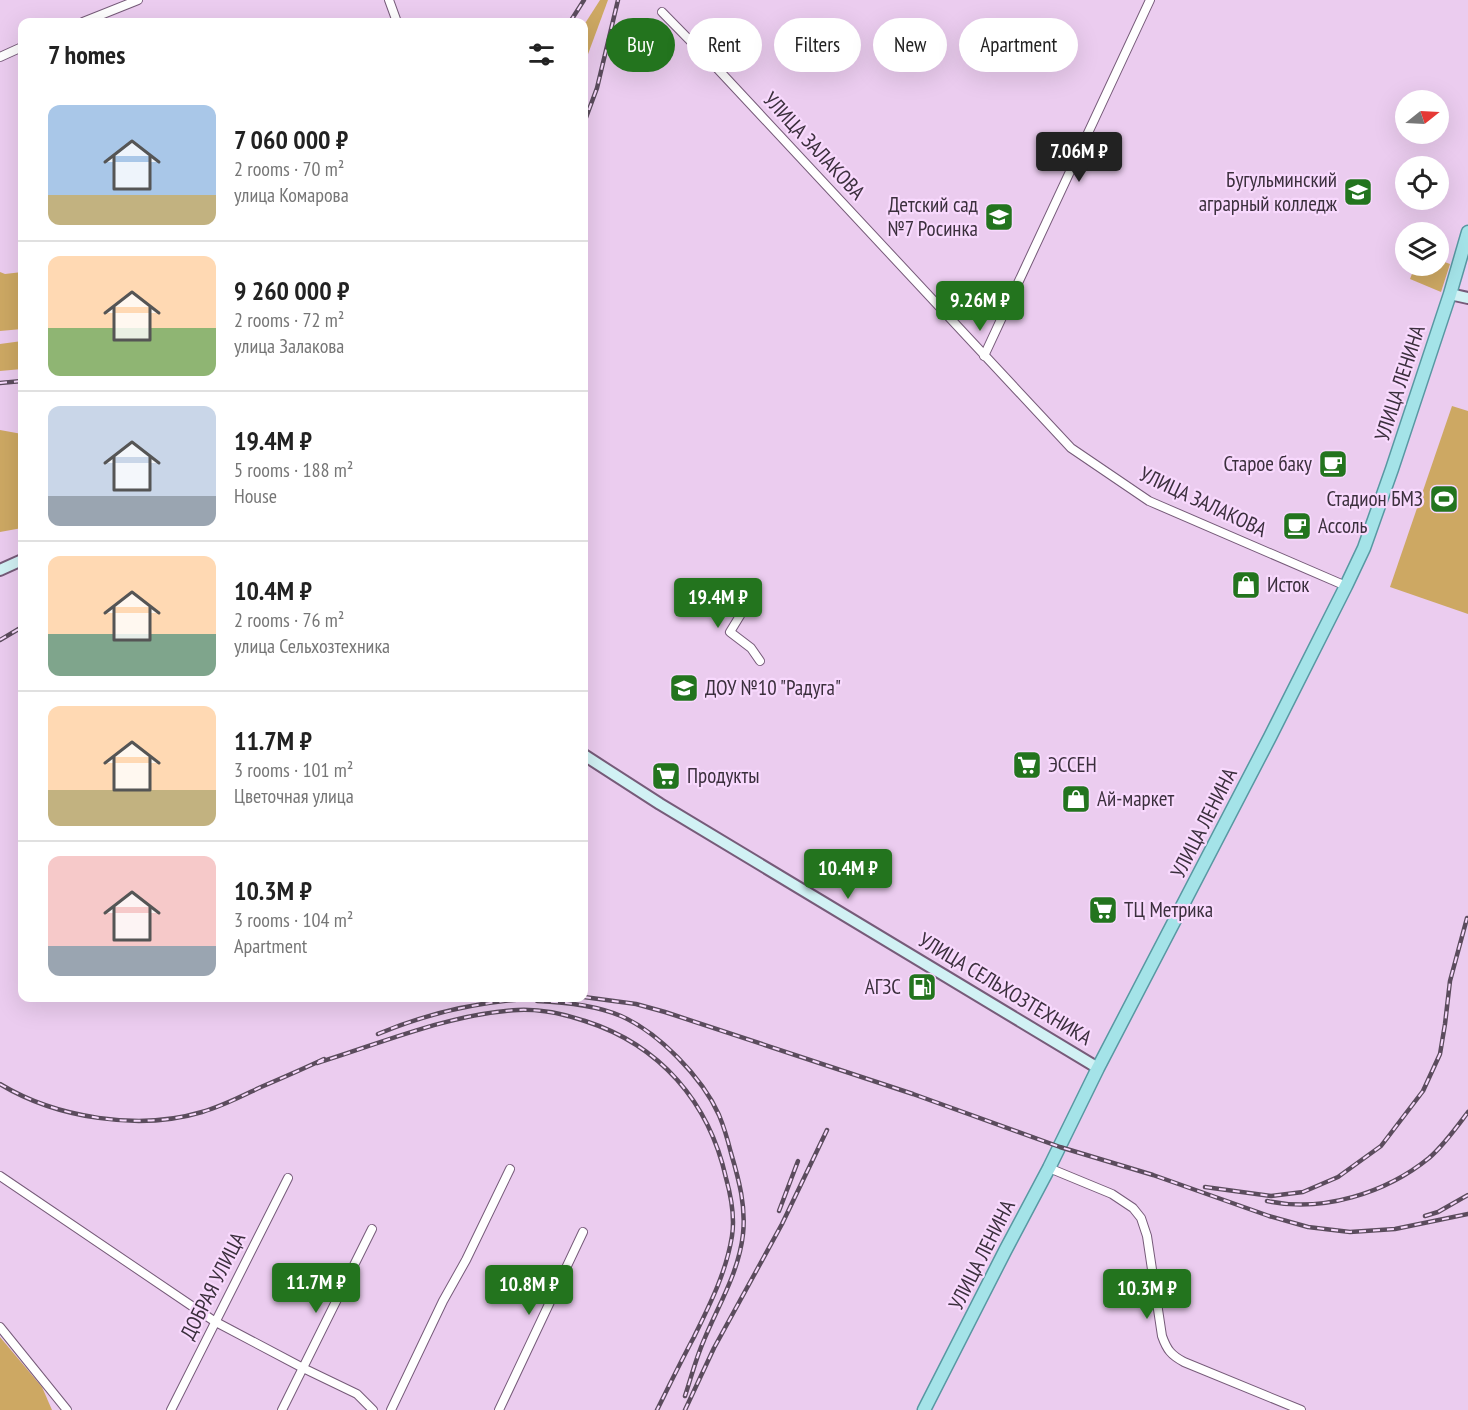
<!DOCTYPE html>
<html lang="en">
<head>
<meta charset="utf-8">
<style>
	:root { --surface:#fff; --page:#f6f6f6; --text:#222; --muted:#767676; --line:#e0e0e0; --accent:#23741e }
	body { margin:0; font-family:"PT Sans Narrow",sans-serif; background:var(--page); color:var(--text); height:100vh; display:flex; flex-direction:column; font-size:22px; white-space:nowrap }
	* { box-sizing:border-box; margin:0 }
	p { font-size:20px; color:var(--muted) }
	.icon { flex:none; width:33px; height:33px; fill:none; stroke:currentColor; stroke-width:2; stroke-linecap:round; stroke-linejoin:round }
	.map { position:relative; flex:1; overflow:hidden }
	.panel { position:absolute; left:18px; top:18px; width:570px; height:984px; display:flex; flex-direction:column; background:var(--surface); border-radius:12px; box-shadow:0 6px 24px #0002 }
	.panel>* { flex:none }
	.banner { position:absolute; left:606px; top:18px; width:570px; height:54px; display:flex; gap:12px }
	.needle { width:39px; rotate:72deg }
	.controls { position:absolute; left:1395px; top:90px; display:grid; gap:12px }
	.controls a { display:grid; place-items:center; width:54px; height:54px; border-radius:50%; background:var(--surface); box-shadow:0 6px 24px #0002; font-size:30px }
	.price { position:absolute; translate:-50% -51px; padding:0 14px; border-radius:6px; background:var(--accent); color:#fff; font-size:20px; line-height:39px; filter:drop-shadow(0 2px 3px #0008) }
	.price::after { content:''; position:absolute; left:50%; top:36px; width:18px; height:14px; margin-left:-9px; background:inherit; clip-path:polygon(0 0,100% 0,50% 100%) }
	.price.selected { background:#222; color:#fff }
	ul { padding:0; list-style:none }
	li { display:flex; align-items:center; gap:18px; height:150px; padding:0 30px }
	li+li { border-top:2px solid var(--line) }
	li span { display:grid; place-items:center; flex:none; width:168px; height:120px; border-radius:12px; color:#555 }
	li>.icon { margin-inline-start:auto }
	span .icon { width:72px; height:72px; fill:#fffc; stroke-width:1 }
	li b { font-size:26px }
	h2 { display:flex; justify-content:space-between; align-items:center; height:72px; padding:0 30px; font-size:26px }
	.chip { padding:0 21px; border-radius:27px; background:var(--surface); box-shadow:0 6px 24px #0002; font-size:21px; line-height:54px }
	.chip.selected { background:var(--accent); color:#fff }
	.map>svg:first-child { display:block }
</style>
</head>
<body>
<div class="map">
<svg width="1468" height="1410" viewBox="0 0 1468 1410">
	<rect width="100%" height="100%" fill="#ebccef"/>
	<g fill="#cda863">
		<path d="M600 0H608L584 65V25Z"/>
		<path d="M1439 260 1450 264 1441 292 1410 279 1415 266H1438Z"/>
		<path d="M0 272 5 274 22 272V329L0 331Z"/>
		<path d="M22 341V369L0 371V344Z"/>
		<path d="M1452 406 1468 411V614L1390 587Z"/>
		<path d="M0 430 22 434V528L0 532Z"/>
		<path d="M0 1337 42 1387 52 1410H0Z"/>
	</g>
	<g fill="none" stroke-linecap="round" stroke-linejoin="round">
		<g stroke="#765b79" stroke-width="10">
			<g id="street">
				<path d="M389 0 397 22"/>
				<path d="M662 12 714 65 1071 448 1149 501 1346 586"/>
				<path d="M83 22 138 0"/>
				<path d="M0 57 22 47"/>
				<path d="M984 356 1150 0"/>
				<path d="M755 591 730 632 751 648 760 661"/>
				<path d="M1049 1168 1112 1194 1133 1208 1141 1218 1147 1236 1162 1336C1167 1350 1171 1355 1184 1362L1301 1410"/>
				<path d="M0 1176 214 1321 303 1368 357 1394 373 1410"/>
				<path d="M0 1327 67 1410"/>
				<path d="M171 1410 288 1178"/>
				<path d="M282 1410 372 1229"/>
				<path d="M391 1410 443 1301 466 1260 510 1169"/>
				<path d="M499 1410 583 1232"/>
			</g>
		</g>
		<g stroke="#765b79" stroke-width="14">
			<g id="secondary">
				<path d="M1450 294 1468 298"/>
				<path d="M0 570 22 560"/>
				<path d="M584 755 660 804 1098 1068"/>
			</g>
		</g>
		<g stroke="#5898a2" stroke-width="15">
			<path id="primary" d="M924 1410 1005 1251 1049 1168 1098 1068 1270 737 1346 586 1364 548 1392 469 1450 294 1468 232"/>
		</g>
		<use href="#street" stroke="#fff" stroke-width="8"/>
		<use href="#secondary" stroke="#d1f1f4" stroke-width="10"/>
		<use href="#primary" stroke="#a4e3e8" stroke-width="12"/>
		<g stroke="#5b4c5d" stroke-width="4.5">
			<g id="rail">
				<path d="M570 22 584 0"/>
				<path d="M584 123 597 88 618 0"/>
				<path d="M0 383 22 381"/>
				<path d="M0 640 22 627"/>
				<path d="M584 997 636 1004 665 1012 913 1094 1060 1147 1153 1175 1269 1216 1308 1227 1350 1232 1395 1229 1468 1214"/>
				<path d="M537 1001C565 1002 595 1005 621 1016 659 1033 702 1077 719 1115 724 1127 728 1141 731 1153 739 1180 746 1206 743 1234 739 1272 718 1306 704 1340 696 1358 691 1378 685 1396"/>
				<path d="M378 1034C430 1012 488 1000 544 998"/>
				<path d="M317 1063C382 1043 449 1014 518 1010 540 1009 564 1014 585 1021 660 1045 709 1102 726 1178 731 1196 735 1217 732 1236 726 1273 710 1304 694 1337 681 1361 669 1386 657 1410"/>
				<path d="M0 1084C56 1118 139 1131 202 1112 223 1106 242 1096 261 1087 282 1078 303 1069 324 1059"/>
				<path d="M1205 1187 1271 1196 1303 1192 1338 1177 1381 1146 1423 1091 1440 1054 1445 1024 1450 981 1467 918"/>
				<path d="M1267 1201C1322 1213 1386 1193 1429 1158 1444 1145 1456 1128 1468 1112"/>
				<path d="M779 1211 798 1161"/>
				<path d="M1425 1216 1438 1212 1468 1195"/>
				<path d="M685 1410 714 1348 782 1224 827 1130"/>
			</g>
		</g>
		<use href="#rail" stroke="#f8d9fd" stroke-width="2" stroke-dasharray="7" stroke-linecap="butt"/>
	</g>
	<defs>
		<g id="university-square" transform="scale(1.5)"><rect x="-9" y="-9" width="18" height="18" rx="4" fill="#23741e" stroke="#f8d9fd"/><path d="M0-5L7-2L0 1L-7-2ZM-4 1L0 2.5L4 1V4Q0 6-4 4Z" fill="#fff"/></g>
		<g id="school-square" transform="scale(1.5)"><rect x="-9" y="-9" width="18" height="18" rx="4" fill="#23741e" stroke="#f8d9fd"/><path d="M0-5L7-2L0 1L-7-2ZM-4 1L0 2.5L4 1V4Q0 6-4 4Z" fill="#fff"/></g>
		<g id="cafe-square" transform="scale(1.5)"><rect x="-9" y="-9" width="18" height="18" rx="4" fill="#23741e" stroke="#f8d9fd"/><path d="M-5.5-4.5H6V0H3Q3 3.5 0 3.5H-2.5Q-5.5 3.5-5.5 0ZM3-3.2v2h1.7v-2ZM-6 4.5H4V6H-6Z" fill="#fff"/></g>
		<g id="stadium-square" transform="scale(1.5)"><rect x="-9" y="-9" width="18" height="18" rx="4" fill="#23741e" stroke="#f8d9fd"/><path d="M0-5a6.5 5 0 1 0 0 10a6.5 5 0 1 0 0-10ZM-3.5-1.8h7v3.6h-7Z" fill="#fff"/></g>
		<g id="shop-square" transform="scale(1.5)"><rect x="-9" y="-9" width="18" height="18" rx="4" fill="#23741e" stroke="#f8d9fd"/><path d="M-5-2.5h2.3a2.7 3.5 0 0 1 5.4 0H5L5.5 6h-11ZM-1.5-2.5h3a1.5 2.3 0 0 0-3 0Z" fill="#fff"/></g>
		<g id="supermarket-square" transform="scale(1.5)"><rect x="-9" y="-9" width="18" height="18" rx="4" fill="#23741e" stroke="#f8d9fd"/><path d="M-6-5.5h2.5l.6 2H6L4.5 2H-2.5L-4.4-4H-6ZM-1.5 3.2a1.3 1.3 0 1 0 .1 0ZM3 3.2a1.3 1.3 0 1 0 .1 0Z" fill="#fff"/></g>
		<g id="fuel-square" transform="scale(1.5)"><rect x="-9" y="-9" width="18" height="18" rx="4" fill="#23741e" stroke="#f8d9fd"/><path d="M-5.5-6h7V0h2V4h1.3V-2.5L3-4.5l.8-.8L6-3V5H2.5V1h-1V6h-7ZM-4.2-4.7v3.2H.2V-4.7Z" fill="#fff"/></g>
	</defs>
	<g fill-rule="evenodd">
		<use href="#university-square" x="1358" y="192"/>
		<use href="#school-square" x="999" y="217"/>
		<use href="#cafe-square" x="1333" y="464"/>
		<use href="#stadium-square" x="1444" y="499"/>
		<use href="#cafe-square" x="1297" y="526"/>
		<use href="#shop-square" x="1246" y="585"/>
		<use href="#school-square" x="684" y="688"/>
		<use href="#supermarket-square" x="1027" y="765"/>
		<use href="#supermarket-square" x="666" y="776"/>
		<use href="#shop-square" x="1076" y="799"/>
		<use href="#supermarket-square" x="1103" y="910"/>
		<use href="#fuel-square" x="922" y="987"/>
	</g>
	<g text-anchor="middle" stroke-width="4.5" stroke-linejoin="round" paint-order="stroke">
		<g font-size="21" fill="#3b2f3d" stroke="#f8d9fd">
			<text transform="translate(814 146) rotate(47)" y="7">УЛИЦА ЗАЛАКОВА</text>
			<text transform="translate(1400 383) rotate(-72)" y="7">УЛИЦА ЛЕНИНА</text>
			<text transform="translate(1203 502) rotate(25)" y="7">УЛИЦА ЗАЛАКОВА</text>
			<text transform="translate(1204 823) rotate(-63)" y="7">УЛИЦА ЛЕНИНА</text>
			<text transform="translate(1005 989) rotate(31)" y="7">УЛИЦА СЕЛЬХОЗТЕХНИКА</text>
			<text transform="translate(982 1255) rotate(-63)" y="7">УЛИЦА ЛЕНИНА</text>
			<text transform="translate(213 1286) rotate(-63)" y="7">ДОБРАЯ УЛИЦА</text>
		</g>
		<g font-size="21" fill="#3b2f3d" stroke="#f8d9fd" text-anchor="start">
			<text x="1337" y="187" text-anchor="end">Бугульминский<tspan x="1337" dy="24">аграрный колледж</tspan></text>
			<text x="978" y="212" text-anchor="end">Детский сад<tspan x="978" dy="24">№7 Росинка</tspan></text>
			<text x="1312" y="471" text-anchor="end">Старое баку</text>
			<text x="1423" y="506" text-anchor="end">Стадион БМЗ</text>
			<text x="1318" y="533">Ассоль</text>
			<text x="1267" y="592">Исток</text>
			<text x="705" y="695">ДОУ №10 "Радуга"</text>
			<text x="1048" y="772">ЭССЕН</text>
			<text x="687" y="783">Продукты</text>
			<text x="1097" y="806">Ай-маркет</text>
			<text x="1124" y="917">ТЦ Метрика</text>
			<text x="901" y="994" text-anchor="end">АГЗС</text>
		</g>
	</g>
</svg>
<div class="controls">
<a><svg class="needle" viewBox="-14 -14 28 28"><path d="M0-13l5 13h-10z" fill="#e53935"/><path d="M0 13l5-13h-10z" fill="#767676"/></svg></a>
<a><svg class="icon" aria-label="locate" viewBox="0 0 24 24"><circle cx="12" cy="12" r="6"/><path d="M12 2v4M12 18v4M2 12h4M18 12h4"/></svg></a>
<a><svg class="icon" aria-label="layers" viewBox="0 0 24 24"><path d="M12 4l9 5-9 5-9-5zM3 14l9 5 9-5"/></svg></a>
</div>
<b class="price selected" style="left:1079px;top:183px">7.06M ₽</b>
<b class="price" style="left:980px;top:332px">9.26M ₽</b>
<b class="price" style="left:718px;top:629px">19.4M ₽</b>
<b class="price" style="left:848px;top:900px">10.4M ₽</b>
<b class="price" style="left:316px;top:1314px">11.7M ₽</b>
<b class="price" style="left:529px;top:1316px">10.8M ₽</b>
<b class="price" style="left:1147px;top:1320px">10.3M ₽</b>
<div class="banner">
<a class="chip selected">Buy</a>
<a class="chip">Rent</a>
<a class="chip">Filters</a>
<a class="chip">New</a>
<a class="chip">Apartment</a>
</div>
<section class="panel">
<h2>7 homes<svg class="icon" aria-label="filters" viewBox="0 0 24 24"><path d="M4 7h16M4 17h16"/><circle cx="9" cy="7" r="2"/><circle cx="15" cy="17" r="2"/></svg></h2>
<ul>
<li><span style="background:linear-gradient(#a9c7e8 75%,#c2b280 0)"><svg class="icon" aria-label="home" viewBox="0 0 24 24"><path d="M3 11l9-7 9 7M6 9v11h12V9"/></svg></span><div><b>7 060 000 ₽</b><p>2 rooms · 70 m²</p><p>улица Комарова</p></div></li>
<li><span style="background:linear-gradient(#ffd9b3 60%,#8fb573 0)"><svg class="icon" aria-label="home" viewBox="0 0 24 24"><path d="M3 11l9-7 9 7M6 9v11h12V9"/></svg></span><div><b>9 260 000 ₽</b><p>2 rooms · 72 m²</p><p>улица Залакова</p></div></li>
<li><span style="background:linear-gradient(#c9d6e8 75%,#9aa5b1 0)"><svg class="icon" aria-label="home" viewBox="0 0 24 24"><path d="M3 11l9-7 9 7M6 9v11h12V9"/></svg></span><div><b>19.4M ₽</b><p>5 rooms · 188 m²</p><p>House</p></div></li>
<li><span style="background:linear-gradient(#ffd9b3 65%,#7fa58c 0)"><svg class="icon" aria-label="home" viewBox="0 0 24 24"><path d="M3 11l9-7 9 7M6 9v11h12V9"/></svg></span><div><b>10.4M ₽</b><p>2 rooms · 76 m²</p><p>улица Сельхозтехника</p></div></li>
<li><span style="background:linear-gradient(#ffd9b3 70%,#c2b280 0)"><svg class="icon" aria-label="home" viewBox="0 0 24 24"><path d="M3 11l9-7 9 7M6 9v11h12V9"/></svg></span><div><b>11.7M ₽</b><p>3 rooms · 101 m²</p><p>Цветочная улица</p></div></li>
<li><span style="background:linear-gradient(#f6c9c9 75%,#9aa5b1 0)"><svg class="icon" aria-label="home" viewBox="0 0 24 24"><path d="M3 11l9-7 9 7M6 9v11h12V9"/></svg></span><div><b>10.3M ₽</b><p>3 rooms · 104 m²</p><p>Apartment</p></div></li>
</ul>
</section>
</div>
</body>
</html>
